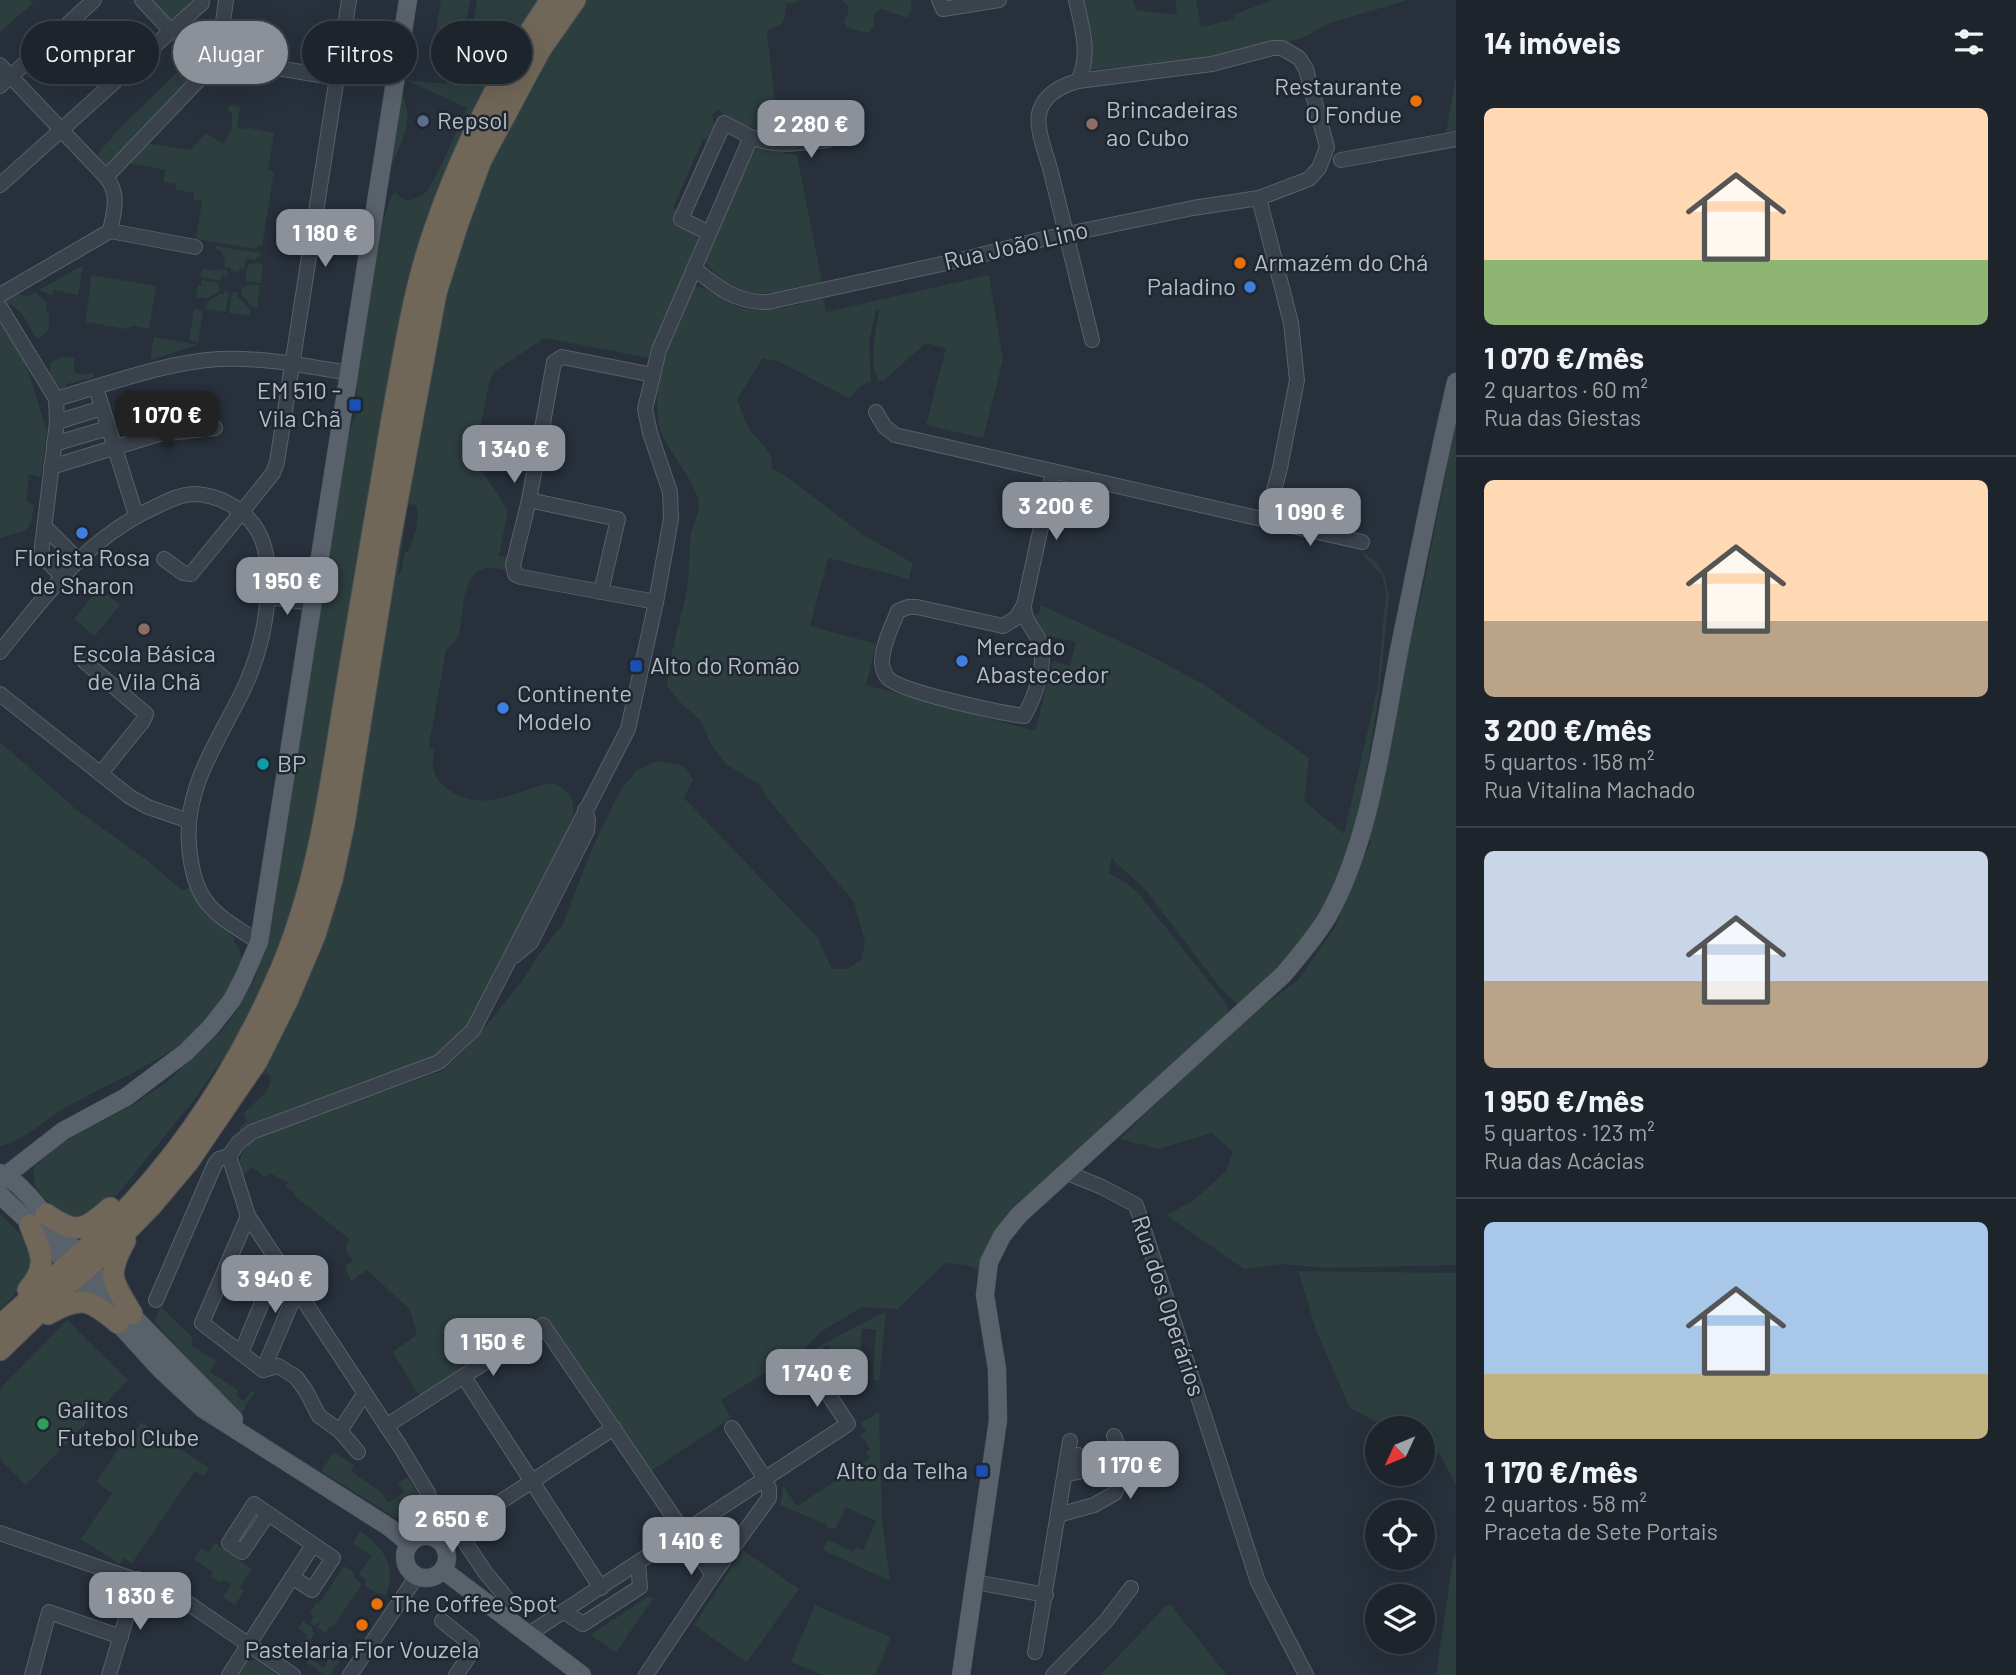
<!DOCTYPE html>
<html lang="pt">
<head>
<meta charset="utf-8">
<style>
	:root { --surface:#1d242c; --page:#2a3038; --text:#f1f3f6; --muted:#a0a4a9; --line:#3b4148; --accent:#8c9099 }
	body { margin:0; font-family:Barlow,sans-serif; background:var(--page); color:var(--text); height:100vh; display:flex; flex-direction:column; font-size:26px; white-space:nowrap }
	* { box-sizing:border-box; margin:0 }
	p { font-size:23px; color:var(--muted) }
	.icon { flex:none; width:38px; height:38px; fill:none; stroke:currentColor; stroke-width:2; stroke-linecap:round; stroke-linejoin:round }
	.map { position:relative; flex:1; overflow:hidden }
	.side { display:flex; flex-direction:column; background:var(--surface); width:560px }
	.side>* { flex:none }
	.hud { position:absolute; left:21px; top:21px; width:665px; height:63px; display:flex; gap:14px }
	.needle { width:46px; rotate:226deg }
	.tools { position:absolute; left:1365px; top:1416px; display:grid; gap:14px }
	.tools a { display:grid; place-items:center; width:70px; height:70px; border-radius:50%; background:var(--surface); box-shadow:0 7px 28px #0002,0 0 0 2px var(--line); font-size:35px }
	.price { position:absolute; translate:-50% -60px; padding:0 16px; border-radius:14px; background:var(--accent); color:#fff; font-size:23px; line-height:46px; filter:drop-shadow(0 2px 4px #0008) }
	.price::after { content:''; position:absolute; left:50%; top:42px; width:21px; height:16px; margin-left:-10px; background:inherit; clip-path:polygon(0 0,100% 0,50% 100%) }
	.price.on { background:#222; color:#fff }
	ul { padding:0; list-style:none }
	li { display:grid; align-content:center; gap:14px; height:371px; padding:0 28px }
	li+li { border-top:2px solid var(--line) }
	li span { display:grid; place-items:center; height:217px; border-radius:10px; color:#555 }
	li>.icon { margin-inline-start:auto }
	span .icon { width:126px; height:126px; fill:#fffc; stroke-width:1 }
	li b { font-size:30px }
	h2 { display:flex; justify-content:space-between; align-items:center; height:84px; padding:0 28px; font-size:30px }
	.tag { padding:0 24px; border-radius:32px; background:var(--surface); box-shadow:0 7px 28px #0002,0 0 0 2px var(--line); font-size:24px; line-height:63px }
	.tag.on { background:var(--accent); color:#fff }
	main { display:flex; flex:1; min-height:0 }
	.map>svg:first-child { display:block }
</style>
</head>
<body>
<main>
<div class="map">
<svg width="1456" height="1675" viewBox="0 0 1456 1675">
	<rect width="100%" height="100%" fill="#27303b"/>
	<g fill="#2c3e3e" fill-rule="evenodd">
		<path d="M0 0H31L33 3 0 32Z"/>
		<path d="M150 0H195L197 1 172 23Z"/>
		<path d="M441 0H470L461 55 433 51Z"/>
		<path d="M477 0H542L418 250 405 294 390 366 310 852 277 957 236 1040 197 1096 122 1189 98 1213 79 1221C60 1212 25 1191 35 1166L65 1141 134 1104 164 1084 220 1033 234 1015 255 979 271 924 347 437 358 408 356 386C361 351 377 212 395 192 405 205 415 200 426 192 433 187 461 120 467 108L406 80 447 84 451 58 467 60Z"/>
		<path d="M585 0H800L796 3H786C784 28 785 20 767 32L775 102 789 138 759 134 752 126C738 128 727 121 719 109L712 114 715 129 710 141 703 139 673 208 679 211 682 226 696 235 698 242 649 358 545 338 495 371 490 380 474 459 508 510 499 556 509 557V571C451 552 470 620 455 642 453 645 449 647 446 650L429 746 434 751C431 765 433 778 445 787 473 809 499 800 529 789 537 787 543 784 551 783 569 787 577 802 572 820L468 1027 433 1059 242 1133 239 1128 247 1121 244 1114C251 1102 271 1095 271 1076L268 1073 261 1075 246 1095 360 778 363 776 360 770 383 631H386L388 620 384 618 426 362 476 193 542 63ZM408 504 416 505C421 519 414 538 408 552H405L401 571 398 576Z"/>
		<path d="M842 0H911L912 10 908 18 881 9 873 15 874 26 868 33 848 28 844 22 848 13V6Z"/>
		<path d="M1083 0H1133L1136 10 1177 15 1175 0H1196L1201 27 1235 19V14L1273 0H1408L1327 24 1303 38 1199 60 1090 70Z"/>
		<path d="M214 36 205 63 106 167 105 166 95 157 117 131Z"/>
		<path d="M1456 75V131L1446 133Z"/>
		<path d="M402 94C415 122 401 144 389 170Z"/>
		<path d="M229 105 240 107 237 128 245 129 246 127 274 133 268 170 274 172 262 246 258 245 256 249 196 239 202 201 194 200V193L176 190V184L164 182 165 170 127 163 146 143 190 150 206 133 223 144 232 130V112L228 111Z"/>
		<path d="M753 147 797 155 822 282C766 293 744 308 703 260Z"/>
		<path d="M216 246 261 253 260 257 257 256 256 260 246 259 244 269 239 268V272L231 271V268L224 267 225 260 221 251 215 250Z"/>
		<path d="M253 263 263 264 261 283 245 281 248 264 252 265Z"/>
		<path d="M83 265 78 295 54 290 52 296 39 290Z"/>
		<path d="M202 269 215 271 216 269 228 271 227 276 222 275 220 281 200 277Z"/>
		<path d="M91 275 156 286 149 329 134 326 124 329 86 322Z"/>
		<path d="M989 275 1003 360 983 438 926 425 946 348 926 343 883 381 878 380C868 358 876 333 879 310H876L869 342 871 381 858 388 850 399 780 362 763 358 737 399C741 409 745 422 751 431 759 443 775 452 772 469L786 476 863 535 913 563 909 579 828 558 810 626 876 644 866 685 1035 731 1053 661 1070 666 1076 642 1041 635 1029 614 1038 615 1041 605 1145 653 1203 684 1309 758 1304 801 1344 834 1377 689 1386 592 1382 576 1364 556V553L1376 562 1384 574 1389 596 1379 696 1360 808 1340 876 1328 903 1293 954 1239 1003H1236L1221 989 1143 887 1117 864 1112 857 1109 873 1129 885 1139 894 1226 1003 1228 1009 1225 1017 1008 1214 989 1240 978 1271 970 1266 945 1263 898 1309 862 1307 819 1333 789 1367 766 1372 721 1400 731 1418 648 1473 548 1320 537 1324 421 1398 392 1352 417 1335 410 1310 367 1270 351 1281 345 1266 353 1261 346 1251 347 1242 350 1240 346 1236 294 1196 295 1194 286 1186 288 1182 269 1173 266 1178 252 1167 245 1175 240 1174C238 1157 242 1148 256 1137L444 1070 476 1038 522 981 539 954 563 924 591 851 618 794 636 771 656 761 682 765 693 779 684 798 818 938 832 969H847L861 960 865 942 854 902 780 814 758 784 726 764 711 744 700 720 682 704 667 686C669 651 683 617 688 581 690 566 688 549 691 533 693 525 698 516 699 507 700 489 674 457 665 441 642 398 674 327 693 287 705 283 727 304 742 308 769 315 797 304 823 298L826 312Z"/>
		<path d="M202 280 218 283 220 291 207 298 196 297 198 285 201 286Z"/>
		<path d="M247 284 260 285 257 308 252 307 241 293 242 287H246Z"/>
		<path d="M224 291 229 292 226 312 206 309 207 302 220 294H223Z"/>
		<path d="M232 292 238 293 237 296 251 310 250 316 229 313Z"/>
		<path d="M18 293 27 297 35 293 47 302 46 311 49 312V330L37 339C29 327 21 305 6 304L7 299Z"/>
		<path d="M194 309 203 311 198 342 189 340Z"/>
		<path d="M0 323 25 361 47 431 41 477 29 474 26 502 34 505C30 535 27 530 0 538Z"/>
		<path d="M154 337 198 345 150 360Z"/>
		<path d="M61 357 74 358V373L84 375 92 373 95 377 67 384 61 391 50 375V362Z"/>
		<path d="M1456 421V1265L1324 1268 1281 1264 1244 1269 1166 1215 1193 1201 1226 1171 1233 1152 1212 1133 1158 1149 1120 1139 1226 1034 1298 980 1334 929 1371 841 1366 837 1424 583Z"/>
		<path d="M99 588 120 605 95 636 74 619Z"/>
		<path d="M0 742 77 810 148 861 183 891 191 886 205 911 235 939 234 942C245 953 241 962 236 976 203 1052 130 1070 65 1108 44 1120 24 1141 0 1146Z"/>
		<path d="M0 1214 24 1238 34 1257 27 1281 0 1310Z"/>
		<path d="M1298 1271 1456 1273V1485L1440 1455 1423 1446V1428H1388L1350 1408 1316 1330Z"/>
		<path d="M161 1307 193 1338 191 1345 216 1361 210 1372 238 1390 236 1395 244 1401 251 1391 254 1393 240 1415 154 1321Z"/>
		<path d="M886 1311 879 1381 874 1380 873 1377 876 1329H862L858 1381 854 1384 828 1345 820 1350 846 1393 844 1395 814 1349Z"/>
		<path d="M67 1320 128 1380 26 1485 0 1459V1389Z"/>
		<path d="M879 1412 882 1519 890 1581 823 1550 828 1540 854 1552 856 1547 863 1550 876 1521 846 1507 835 1529 827 1528V1525L780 1505 783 1486 797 1506 870 1458 866 1452 870 1449 861 1435 866 1431 861 1423Z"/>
		<path d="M141 1422 209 1468 204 1476 195 1471 132 1563 124 1558 119 1564 81 1539 112 1493 96 1482 134 1427 137 1428Z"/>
		<path d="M334 1452 354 1465 351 1471 381 1492 388 1503 404 1492 398 1483 407 1477 421 1498 420 1513 408 1521 399 1520 321 1471Z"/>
		<path d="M360 1531C383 1547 399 1568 385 1596L380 1593 378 1594 364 1585 367 1580 359 1574 371 1556 353 1543Z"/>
		<path d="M215 1543 252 1569 240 1587 244 1591 235 1605 223 1597 231 1585 224 1580 221 1583 211 1577 213 1572 194 1559 201 1548 209 1552Z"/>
		<path d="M743 1550 799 1589 747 1662 694 1625Z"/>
		<path d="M1456 1553V1675H1436L1453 1559Z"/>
		<path d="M344 1566 353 1572 356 1579 362 1584 333 1627 330 1626 326 1633 317 1628 320 1623 318 1622 315 1626 310 1623 314 1616 310 1613 316 1603 319 1604Z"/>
		<path d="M649 1596 653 1599 616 1652 590 1635Z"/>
		<path d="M1170 1604 1227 1675H1100L1166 1606Z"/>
		<path d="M815 1605 891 1637 875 1675H822L791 1662Z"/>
		<path d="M303 1621 313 1628 312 1631 315 1633 298 1658 285 1649 288 1643 297 1649 307 1635 298 1628Z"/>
		<path d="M346 1644 352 1645 330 1675H324L306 1662 309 1658 324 1667 330 1658 335 1661Z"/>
		<path d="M253 1660H255L277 1675H238L248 1661Z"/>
	</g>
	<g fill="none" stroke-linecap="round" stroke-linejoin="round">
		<g stroke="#586069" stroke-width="16">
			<g id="minor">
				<path d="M142 0 171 31"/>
				<path d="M939 0 943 9 999 0"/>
				<path d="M1076 0C1082 26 1091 56 1078 81"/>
				<path d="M218 58 337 78"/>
				<path d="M0 65 106 177"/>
				<path d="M0 86 94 0"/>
				<path d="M751 137C778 148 800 143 828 140"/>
				<path d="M1341 160 1456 139"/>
				<path d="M0 185 202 3"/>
				<path d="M1259 198 1291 323 1297 380 1280 468 1266 520"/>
				<path d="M110 231 195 247"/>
				<path d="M694 268C717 287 736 303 768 302L965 259 1043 239 1193 208 1259 198 1309 179 1319 168 1327 147 1306 69 1299 58 1282 48H1273L1212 64 1078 81C1060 86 1043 95 1039 114 1036 131 1047 156 1051 172 1065 228 1078 284 1092 340"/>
				<path d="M0 295 110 231C114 211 120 194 106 177L211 67 218 58 226 0"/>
				<path d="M0 307 56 399 57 422 41 555 62 576"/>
				<path d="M653 375 562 357 554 362 529 500 513 565 515 574 521 577 656 602"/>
				<path d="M96 388 136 515"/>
				<path d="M56 399C108 384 166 362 219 359 263 357 306 366 349 373"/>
				<path d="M876 412 884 426 895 435 1362 542"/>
				<path d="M57 422 102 408"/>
				<path d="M54 444 108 428"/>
				<path d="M51 467 159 434 215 428"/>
				<path d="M529 500 618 519 601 592"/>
				<path d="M45 527 77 559"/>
				<path d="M164 559 183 573 191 574 249 503 273 473 277 462 349 0"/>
				<path d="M268 597 312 603"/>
				<path d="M1024 605 1016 618 1003 626 917 607H908L898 611C892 626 882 646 882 663 882 666 885 676 888 678 900 692 1002 713 1024 716 1035 697 1048 662 1039 640 1032 626 1024 622 1024 605L1053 472"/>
				<path d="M0 652C45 596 86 539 153 508 166 502 178 495 192 494 213 494 230 502 245 515 262 531 267 550 268 573 269 612 261 651 245 686 221 738 184 785 189 844 193 903 213 913 259 942"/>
				<path d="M85 662 146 714 143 721 101 773"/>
				<path d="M0 694 130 797 148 807 189 821"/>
				<path d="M514 956 531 942 587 831 588 820 585 810"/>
				<path d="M229 1156 238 1143 252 1132 439 1062 473 1030 628 729 656 602 671 519 670 492 650 433 645 409 659 350 751 137 724 123 681 219 709 233"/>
				<path d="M229 1156 248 1216 401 1448 428 1493 433 1511 430 1536"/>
				<path d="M1065 1172 1102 1187 1136 1205 1258 1582 1306 1675"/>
				<path d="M248 1216 202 1323 263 1370 278 1366 296 1377 306 1391 319 1416 340 1431 358 1452"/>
				<path d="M156 1300 215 1164 219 1159 229 1156"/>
				<path d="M241 1353 278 1264"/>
				<path d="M263 1370 296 1292"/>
				<path d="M464 1377 601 1588"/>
				<path d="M386 1426 543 1325 713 1575"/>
				<path d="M732 1428 766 1480"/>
				<path d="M340 1431 364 1394"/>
				<path d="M1078 1455 1084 1463 1078 1472 1065 1474Z"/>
				<path d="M268 1514 242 1552 229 1543 254 1504 333 1558 312 1590 292 1577"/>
				<path d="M1058 1515 1094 1505 1115 1493 1126 1467 1114 1436"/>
				<path d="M433 1517 453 1524 485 1572 508 1600"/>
				<path d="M457 1530 614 1428"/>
				<path d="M0 1533 159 1588 182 1599 293 1675"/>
				<path d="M975 1582 1046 1595"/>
				<path d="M564 1612 583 1624 640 1587 638 1563"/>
				<path d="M442 1621 472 1645V1652L456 1675"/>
				<path d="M529 1634 848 1424 815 1374"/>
				<path d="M1035 1652 1070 1441"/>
				<path d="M32 1675 49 1612 121 1637"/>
				<path d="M109 1675 138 1579"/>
				<path d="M229 1675 313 1545"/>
				<path d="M350 1675 417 1576"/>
				<path d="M646 1675 713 1575 769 1498V1488L764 1481"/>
				<path d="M1053 1675 1106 1621 1131 1588"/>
			</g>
		</g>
		<g stroke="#434b54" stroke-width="19">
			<g id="major">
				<path d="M0 1173 17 1184 30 1197 113 1296 234 1419"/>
				<path d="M0 1180 63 1131 126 1097 186 1052 210 1028 232 1000 243 979 259 942 408 0"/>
				<path d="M0 1195 44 1236 86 1288 161 1370 203 1409 389 1527 410 1544"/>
				<circle cx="426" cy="1557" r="21"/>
				<path d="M443 1570 582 1675"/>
				<path d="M961 1675 998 1420 997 1369 985 1295 989 1262 1002 1236 1019 1215 1283 975C1299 956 1315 938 1328 916 1371 840 1383 732 1400 646 1418 558 1435 470 1456 382"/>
			</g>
		</g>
		<g stroke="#454d56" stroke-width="23">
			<g id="highway">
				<path d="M46 1214C76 1235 84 1231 110 1208"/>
				<path d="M125 1241C105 1277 113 1281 132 1314"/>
				<path d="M28 1290C50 1264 40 1252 30 1225"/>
				<path d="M48 1314C81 1295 90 1299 118 1323"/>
				<path d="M0 1326C38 1291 78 1258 115 1221 186 1149 241 1062 281 969 318 882 330 788 345 696 361 603 376 511 392 418 404 355 413 291 434 231 462 149 502 71 551 0"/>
				<path d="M0 1350 66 1286 110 1248 151 1206 188 1162 257 1061 288 999 315 935 332 880 344 824 389 545 436 293 457 226 481 160 540 50 575 0"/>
			</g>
		</g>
		<use href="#minor" stroke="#3a424b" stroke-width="14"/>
		<use href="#major" stroke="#59616b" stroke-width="18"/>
		<use href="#highway" stroke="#706758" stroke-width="21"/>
	</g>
	<g fill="#e8710a" stroke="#1f2730" stroke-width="2.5">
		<circle cx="1416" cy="101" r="7"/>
		<circle cx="1240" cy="263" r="7"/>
		<circle cx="377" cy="1604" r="7"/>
		<circle cx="362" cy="1625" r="7"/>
	</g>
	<circle fill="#5c6f8a" stroke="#1f2730" stroke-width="2.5" cx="423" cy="121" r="7"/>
	<g fill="#8d6e63" stroke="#1f2730" stroke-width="2.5">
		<circle cx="1092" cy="124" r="7"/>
		<circle cx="144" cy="629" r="7"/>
	</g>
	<g fill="#3f7fe0" stroke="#1f2730" stroke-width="2.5">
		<circle cx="1250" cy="287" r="7"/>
		<circle cx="82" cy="533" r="7"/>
		<circle cx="962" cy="661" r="7"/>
		<circle cx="503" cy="708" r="7"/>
	</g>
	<g fill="#1a4fb4" stroke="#1f2730" stroke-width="2.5">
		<rect x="348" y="398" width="14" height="14" rx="3.5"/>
		<rect x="629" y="659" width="14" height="14" rx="3.5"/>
		<rect x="975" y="1464" width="14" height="14" rx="3.5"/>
	</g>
	<circle fill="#0f9aa8" stroke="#1f2730" stroke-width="2.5" cx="263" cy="764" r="7"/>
	<circle fill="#2e9e5b" stroke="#1f2730" stroke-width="2.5" cx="43" cy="1424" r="7"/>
	<g text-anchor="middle" stroke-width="5" stroke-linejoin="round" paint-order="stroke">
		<g font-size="24" fill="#b6bdc6" stroke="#1f2730" text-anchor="start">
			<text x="1402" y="95" text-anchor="end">Restaurante<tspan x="1402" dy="28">O Fondue</tspan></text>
			<text x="1106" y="118">Brincadeiras<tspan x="1106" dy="28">ao Cubo</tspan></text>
			<text x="437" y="129">Repsol</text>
			<text x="1254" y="271">Armazém do Chá</text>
			<text x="1236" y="295" text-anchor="end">Paladino</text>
			<text x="341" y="399" text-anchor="end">EM 510 -<tspan x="341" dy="28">Vila Chã</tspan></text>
			<text x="82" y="566" text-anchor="middle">Florista Rosa<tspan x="82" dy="28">de Sharon</tspan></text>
			<text x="976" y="655">Mercado<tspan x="976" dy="28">Abastecedor</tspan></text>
			<text x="144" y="662" text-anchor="middle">Escola Básica<tspan x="144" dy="28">de Vila Chã</tspan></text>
			<text x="650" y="674">Alto do Romão</text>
			<text x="517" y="702">Continente<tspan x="517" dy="28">Modelo</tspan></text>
			<text x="277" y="772">BP</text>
			<text x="57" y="1418">Galitos<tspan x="57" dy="28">Futebol Clube</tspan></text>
			<text x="968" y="1479" text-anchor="end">Alto da Telha</text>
			<text x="391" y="1612">The Coffee Spot</text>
			<text x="362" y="1658" text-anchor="middle">Pastelaria Flor Vouzela</text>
		</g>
		<g font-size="24" fill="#b6bdc6" stroke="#1f2730">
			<text transform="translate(1016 246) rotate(-13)" y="8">Rua João Lino</text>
			<text transform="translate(1168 1306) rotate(72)" y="8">Rua dos Operários</text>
		</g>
	</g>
</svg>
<div class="tools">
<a><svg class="needle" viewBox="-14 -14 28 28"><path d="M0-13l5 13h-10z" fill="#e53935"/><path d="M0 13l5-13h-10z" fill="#a0a4a9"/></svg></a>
<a><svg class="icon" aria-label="locate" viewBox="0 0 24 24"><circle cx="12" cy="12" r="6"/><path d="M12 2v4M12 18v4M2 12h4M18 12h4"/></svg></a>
<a><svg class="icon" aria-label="layers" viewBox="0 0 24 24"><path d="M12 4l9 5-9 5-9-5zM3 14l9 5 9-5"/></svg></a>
</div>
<b class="price" style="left:811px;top:160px">2 280 €</b>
<b class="price" style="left:325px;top:269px">1 180 €</b>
<b class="price on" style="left:167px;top:451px">1 070 €</b>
<b class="price" style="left:514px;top:485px">1 340 €</b>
<b class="price" style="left:1056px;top:542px">3 200 €</b>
<b class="price" style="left:1310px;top:548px">1 090 €</b>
<b class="price" style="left:287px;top:617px">1 950 €</b>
<b class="price" style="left:275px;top:1315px">3 940 €</b>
<b class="price" style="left:493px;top:1378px">1 150 €</b>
<b class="price" style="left:817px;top:1409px">1 740 €</b>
<b class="price" style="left:1130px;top:1501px">1 170 €</b>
<b class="price" style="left:452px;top:1555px">2 650 €</b>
<b class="price" style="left:691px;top:1577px">1 410 €</b>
<b class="price" style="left:140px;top:1632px">1 830 €</b>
<div class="hud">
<a class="tag">Comprar</a>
<a class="tag on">Alugar</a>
<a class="tag">Filtros</a>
<a class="tag">Novo</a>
</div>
</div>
<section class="side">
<h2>14 imóveis<svg class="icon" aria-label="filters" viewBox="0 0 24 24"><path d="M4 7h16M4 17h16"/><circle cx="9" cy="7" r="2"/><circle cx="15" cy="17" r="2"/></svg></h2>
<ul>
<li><span style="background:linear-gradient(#ffd9b3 70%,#8fb573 0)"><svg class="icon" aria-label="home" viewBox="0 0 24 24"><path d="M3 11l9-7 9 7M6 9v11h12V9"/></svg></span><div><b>1 070 €/mês</b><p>2 quartos · 60 m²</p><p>Rua das Giestas</p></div></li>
<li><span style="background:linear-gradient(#ffd9b3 65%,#b9a48a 0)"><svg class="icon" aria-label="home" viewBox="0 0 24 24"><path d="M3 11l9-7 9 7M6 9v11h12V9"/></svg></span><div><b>3 200 €/mês</b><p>5 quartos · 158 m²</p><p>Rua Vitalina Machado</p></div></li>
<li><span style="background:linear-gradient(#c9d6e8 60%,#b9a48a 0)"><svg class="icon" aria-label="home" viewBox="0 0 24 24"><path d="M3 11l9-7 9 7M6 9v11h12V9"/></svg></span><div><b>1 950 €/mês</b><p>5 quartos · 123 m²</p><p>Rua das Acácias</p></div></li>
<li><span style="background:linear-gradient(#a9c7e8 70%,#c2b280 0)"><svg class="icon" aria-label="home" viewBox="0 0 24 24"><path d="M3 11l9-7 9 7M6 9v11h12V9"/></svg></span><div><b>1 170 €/mês</b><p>2 quartos · 58 m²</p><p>Praceta de Sete Portais</p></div></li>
</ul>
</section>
</main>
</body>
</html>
